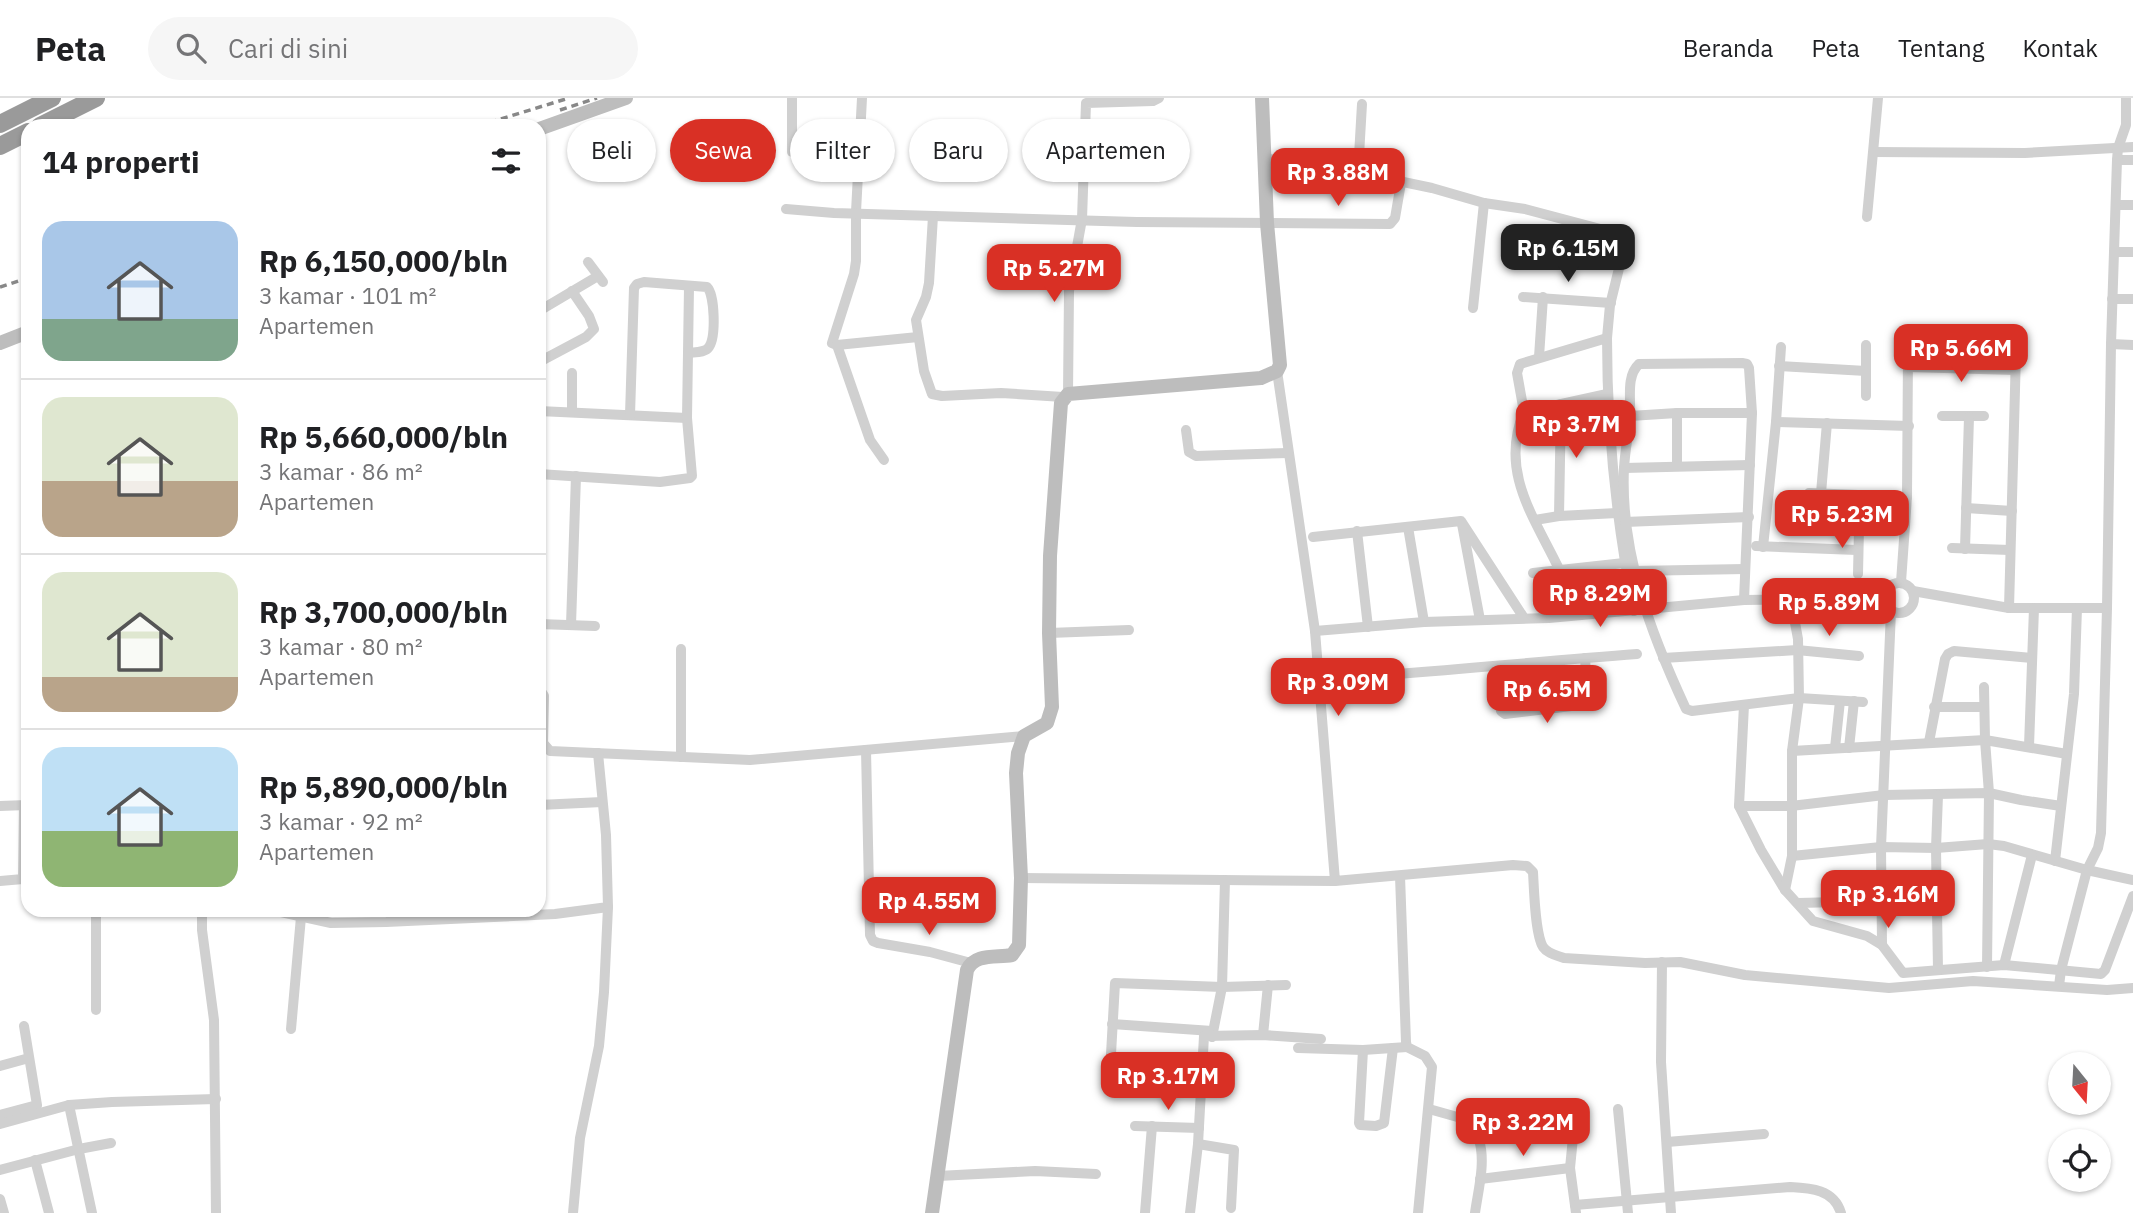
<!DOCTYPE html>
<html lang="id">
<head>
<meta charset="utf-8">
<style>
	:root { --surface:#fff; --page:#f6f6f6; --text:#202124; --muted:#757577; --line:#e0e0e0; --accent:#d93025 }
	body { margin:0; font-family:"IBM Plex Sans",sans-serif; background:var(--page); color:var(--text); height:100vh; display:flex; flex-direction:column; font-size:26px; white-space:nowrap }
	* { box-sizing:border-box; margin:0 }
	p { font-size:23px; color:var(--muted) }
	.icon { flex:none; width:38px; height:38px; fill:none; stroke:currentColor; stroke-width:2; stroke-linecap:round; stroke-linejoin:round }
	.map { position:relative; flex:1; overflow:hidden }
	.side { position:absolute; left:21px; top:21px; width:525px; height:798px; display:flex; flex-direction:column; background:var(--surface); border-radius:21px; box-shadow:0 2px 5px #0004 }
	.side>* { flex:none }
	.top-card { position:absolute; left:567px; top:21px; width:665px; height:63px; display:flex; gap:14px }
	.needle { width:46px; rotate:162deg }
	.fabs { position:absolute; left:2048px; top:954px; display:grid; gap:14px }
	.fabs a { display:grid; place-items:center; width:63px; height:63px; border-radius:50%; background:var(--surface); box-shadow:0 2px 5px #0004; font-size:35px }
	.price { position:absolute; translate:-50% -60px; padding:0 16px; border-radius:14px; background:var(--accent); color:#fff; font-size:23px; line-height:46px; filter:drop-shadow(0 2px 4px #0008) }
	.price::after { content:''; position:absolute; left:50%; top:42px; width:21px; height:16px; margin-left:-10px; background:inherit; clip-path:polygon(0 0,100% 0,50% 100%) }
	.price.selected { background:#222; color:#fff }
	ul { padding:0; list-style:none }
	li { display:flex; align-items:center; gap:21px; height:175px; padding:0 21px }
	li+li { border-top:2px solid var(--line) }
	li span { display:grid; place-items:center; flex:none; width:196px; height:140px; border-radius:21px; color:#555 }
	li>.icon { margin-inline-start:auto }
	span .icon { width:84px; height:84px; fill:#fffc; stroke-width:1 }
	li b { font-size:30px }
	h2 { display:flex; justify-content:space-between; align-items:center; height:84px; padding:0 21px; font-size:30px }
	.chip { padding:0 24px; border-radius:32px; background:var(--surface); box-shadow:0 2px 5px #0004; font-size:24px; line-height:63px }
	.chip.selected { background:var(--accent); color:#fff }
	header { display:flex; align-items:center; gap:42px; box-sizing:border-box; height:98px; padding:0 35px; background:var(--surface); border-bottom:2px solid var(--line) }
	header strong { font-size:33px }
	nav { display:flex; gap:38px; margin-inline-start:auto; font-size:24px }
	.search { width:490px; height:63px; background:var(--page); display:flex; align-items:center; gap:18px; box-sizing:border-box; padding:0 24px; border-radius:38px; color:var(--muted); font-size:26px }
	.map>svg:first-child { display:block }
</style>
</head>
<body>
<header>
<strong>Peta</strong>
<div class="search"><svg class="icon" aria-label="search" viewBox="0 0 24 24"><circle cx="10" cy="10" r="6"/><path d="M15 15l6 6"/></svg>Cari di sini</div>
<nav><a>Beranda</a><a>Peta</a><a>Tentang</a><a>Kontak</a></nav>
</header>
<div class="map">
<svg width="2133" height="1115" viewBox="0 0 2133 1115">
	<rect width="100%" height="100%" fill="#fff"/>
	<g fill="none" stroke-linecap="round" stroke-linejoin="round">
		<g stroke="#d0d0d0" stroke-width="10">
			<path d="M862 0 856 114V163L854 176 832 245 837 247 918 239"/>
			<path d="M792 54V0"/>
			<path d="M1874 54 2025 55 2133 49"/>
			<path d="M1263 60 1346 72 1432 90 1484 105 1525 111 1623 137 1626 142 1610 207 1607 240"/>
			<path d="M2117 62H2133"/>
			<path d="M1358 75 1362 6"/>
			<path d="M2116 107H2133"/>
			<path d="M786 111 834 115 1137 124 1390 126 1395 120 1401 85"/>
			<path d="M933 118 929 185 926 199 916 222 924 273 932 296 942 298 1001 295 1063 299"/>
			<path d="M1867 119 1878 0"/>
			<path d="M2114 154H2133"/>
			<path d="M588 164 603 184"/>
			<path d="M1523 199 1611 205"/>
			<path d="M2112 201H2133"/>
			<path d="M1473 210 1484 105"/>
			<path d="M539 213 598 178"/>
			<path d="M2111 246 2133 247"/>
			<path d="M837 247 870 342 884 362"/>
			<path d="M1539 259 1543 199"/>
			<path d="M539 264 586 239 594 231 589 218 572 193"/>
			<path d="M1779 268 1866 273"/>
			<path d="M1909 269 2015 272"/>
			<path d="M1277 273 1315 533 1335 783 1513 767 1527 768 1533 774C1534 791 1535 836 1543 849 1548 856 1556 857 1564 860L1645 865 1680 864 1745 877 1889 890 1973 883 2107 892 2133 890"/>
			<path d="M1068 296 1069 193 1082 121 1086 5 1153 3 1159 0"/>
			<path d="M1866 298V247"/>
			<path d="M539 313 687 320"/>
			<path d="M572 314V275"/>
			<path d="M1524 314 1517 275 1520 266 1607 240C1607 332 1616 423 1634 513"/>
			<path d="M630 317 634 190 637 186 644 184 707 189C715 197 716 239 709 249 705 255 695 254 688 255"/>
			<path d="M1630 318 1677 315H1752"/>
			<path d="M1942 318H1984"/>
			<path d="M1776 324 1909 328"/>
			<path d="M1186 332 1189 354 1196 358 1288 355"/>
			<path d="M1677 368V315"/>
			<path d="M1624 370 1750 367"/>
			<path d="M539 376 660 384 690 380 692 378 687 320 689 189"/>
			<path d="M1809 395 1907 399"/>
			<path d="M1821 395 1827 325"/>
			<path d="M1966 410 2012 413"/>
			<path d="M1559 418 1561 306"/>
			<path d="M1535 422 1559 418 1617 415"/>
			<path d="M1625 424 1749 419"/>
			<path d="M1462 426 1480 522"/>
			<path d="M1408 429 1424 524"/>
			<path d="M1357 433 1368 529"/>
			<path d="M1313 439 1461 423 1524 520"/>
			<path d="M1756 448 1857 452"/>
			<path d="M1763 449 1776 324 1781 249"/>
			<path d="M1952 450 2010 452"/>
			<path d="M1965 451 1969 319"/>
			<path d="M1559 471C1534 419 1499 373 1524 314L1607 296"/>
			<path d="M1633 473 1745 471"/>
			<path d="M1533 475 1624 465"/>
			<path d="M1858 476 1859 430"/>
			<path d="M1901 484 1907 399 1908 255"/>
			<circle cx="1899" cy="500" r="15"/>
			<path d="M1913 493 2009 510H2107"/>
			<path d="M1744 502 1752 315 1749 270 1747 266 1742 265 1639 266C1626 278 1631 300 1630 317 1629 334 1625 352 1624 370 1620 455 1651 536 1686 611L1692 613 1799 600 1863 604"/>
			<path d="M2009 510 2016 255"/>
			<path d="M539 526 595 528"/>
			<path d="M571 527 576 378"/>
			<path d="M1315 533 1424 524 1549 520 1744 502 1883 500"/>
			<path d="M1049 535 1129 532"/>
			<path d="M681 551V659"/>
			<path d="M1663 560 1797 552 1859 558"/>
			<path d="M1494 570 1501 613 1505 616 1588 606 1585 560"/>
			<path d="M1318 582C1425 575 1531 564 1637 556"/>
			<path d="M1984 589 1985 642 1989 695 1987 869"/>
			<path d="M539 590 544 598 543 645 550 653 750 662 1024 638"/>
			<path d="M1744 607 1739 708 1761 752 1785 792 1813 823 1867 838 1882 847 1903 875 2004 867 2101 876 2105 872 2133 798"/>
			<path d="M1934 609H1984"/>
			<path d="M1929 644 1945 561 1948 556 1954 553 2032 560"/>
			<path d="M2029 648 2034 510"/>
			<path d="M1835 650 1840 603"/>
			<path d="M1849 650 1854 603"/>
			<path d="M866 652 870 837 873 843 878 845 930 854 971 865"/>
			<path d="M1792 653 1985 642 2067 656"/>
			<path d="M539 707 602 704"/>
			<path d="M0 708 27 707"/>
			<path d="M1739 708H1791L1884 697 1989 695 2021 702 2061 708"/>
			<path d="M1792 758 1881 749 1936 750 1988 746 2004 748 2087 772 2133 782"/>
			<path d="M2055 763 2074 596 2077 510"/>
			<path d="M1400 778 1406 944 1407 949 1425 958 1432 969 1418 1115"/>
			<path d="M1021 780 1335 783"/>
			<path d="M0 783 23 781 24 707"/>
			<path d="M1785 792 1792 758V653L1799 600 1798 541 1791 503"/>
			<path d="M1798 805 1880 803"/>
			<path d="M96 812V912"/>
			<path d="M202 812V832L214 922 216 1115"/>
			<path d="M272 812 331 825 386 824 555 816 608 809 606 737 598 655"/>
			<path d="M1882 847 1881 749 1891 513"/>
			<path d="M1662 864 1661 964 1671 1115"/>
			<path d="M2004 867 2032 757"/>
			<path d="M1938 872 1936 750 1938 697"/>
			<path d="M2059 888 2061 872 2087 772 2098 750 2101 735 2107 510 2111 246 2117 62 2118 50 2126 27V0"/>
			<path d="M1112 926 1212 933"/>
			<path d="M291 931 301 819"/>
			<path d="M1263 937 1268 887"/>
			<path d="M1212 939 1222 889 1225 782"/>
			<path d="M1298 950 1363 952 1407 949"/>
			<path d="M1363 952 1359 1025 1360 1027 1376 1028 1384 1025 1393 950"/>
			<path d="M0 968 29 960"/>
			<path d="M1202 976 1110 974 1115 885 1222 889 1286 887"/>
			<path d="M69 1007 92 1115"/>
			<path d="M1576 1009 1570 1070 1576 1115"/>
			<path d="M1429 1011 1468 1022C1472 1029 1477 1035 1479 1042 1486 1064 1478 1093 1475 1115"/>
			<path d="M1618 1011 1628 1115"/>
			<path d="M0 1017 37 1007 24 928"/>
			<path d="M0 1026 69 1007 112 1004 216 1001"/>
			<path d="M1135 1028 1199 1030"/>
			<path d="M1667 1044 1764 1036"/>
			<path d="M1198 1046 1234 1052 1231 1110"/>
			<path d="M35 1062 49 1115"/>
			<path d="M0 1072 79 1051 111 1045"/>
			<path d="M938 1078 1035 1073 1096 1076"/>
			<path d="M1480 1081 1570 1070"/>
			<path d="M0 1101 4 1115"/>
			<path d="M1575 1107 1790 1089C1810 1090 1834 1091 1841 1115"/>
			<path d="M573 1115 580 1040 599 948 604 894 608 809"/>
			<path d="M1145 1115 1152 1028"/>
			<path d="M1190 1115 1198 1046 1204 938 1263 937 1321 941"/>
		</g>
		<g stroke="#bdbdbd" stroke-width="14">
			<path d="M539 31 626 0"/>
			<path d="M0 245 28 234"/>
			<path d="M932 1115 967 872C975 855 996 860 1012 857L1019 847 1021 780 1016 675 1018 655 1024 638 1047 625 1052 609 1049 535 1050 458 1061 305 1068 296 1261 280 1277 273 1280 267 1267 125 1262 0"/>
		</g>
		<g stroke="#9a9a9a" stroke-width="18">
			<path d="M0 26 52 0"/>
			<path d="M40 28 96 0"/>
			<path d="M0 48 28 34"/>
		</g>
		<g stroke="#888" stroke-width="3.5" stroke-dasharray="7 5" stroke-linecap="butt">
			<path d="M560 12 597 0"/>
			<path d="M478 28 569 0"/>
			<path d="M0 189 28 180"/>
		</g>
	</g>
</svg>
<div class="fabs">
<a><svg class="needle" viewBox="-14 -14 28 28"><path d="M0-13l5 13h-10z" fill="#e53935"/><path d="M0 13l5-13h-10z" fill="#757577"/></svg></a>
<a><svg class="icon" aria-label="locate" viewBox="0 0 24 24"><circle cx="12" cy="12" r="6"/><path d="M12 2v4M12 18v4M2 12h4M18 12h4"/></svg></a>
</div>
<b class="price" style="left:1338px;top:110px">Rp 3.88M</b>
<b class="price selected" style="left:1568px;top:186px">Rp 6.15M</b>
<b class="price" style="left:1054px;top:206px">Rp 5.27M</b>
<b class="price" style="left:1961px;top:286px">Rp 5.66M</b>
<b class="price" style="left:1576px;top:362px">Rp 3.7M</b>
<b class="price" style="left:1842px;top:452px">Rp 5.23M</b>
<b class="price" style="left:1600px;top:531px">Rp 8.29M</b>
<b class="price" style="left:1829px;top:540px">Rp 5.89M</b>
<b class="price" style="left:1338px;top:620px">Rp 3.09M</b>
<b class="price" style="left:1547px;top:627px">Rp 6.5M</b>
<b class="price" style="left:1888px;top:832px">Rp 3.16M</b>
<b class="price" style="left:929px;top:839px">Rp 4.55M</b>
<b class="price" style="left:1168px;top:1014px">Rp 3.17M</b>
<b class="price" style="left:1523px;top:1060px">Rp 3.22M</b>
<div class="top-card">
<a class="chip">Beli</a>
<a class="chip selected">Sewa</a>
<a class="chip">Filter</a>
<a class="chip">Baru</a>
<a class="chip">Apartemen</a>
</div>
<section class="side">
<h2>14 properti<svg class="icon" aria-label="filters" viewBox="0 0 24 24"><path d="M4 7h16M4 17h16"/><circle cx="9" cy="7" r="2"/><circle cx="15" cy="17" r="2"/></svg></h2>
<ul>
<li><span style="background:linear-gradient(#a9c7e8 70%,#7fa58c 0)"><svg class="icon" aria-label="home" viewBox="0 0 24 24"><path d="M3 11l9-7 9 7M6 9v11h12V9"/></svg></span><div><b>Rp 6,150,000/bln</b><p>3 kamar · 101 m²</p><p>Apartemen</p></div></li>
<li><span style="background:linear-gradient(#dfe7d0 60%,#b9a48a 0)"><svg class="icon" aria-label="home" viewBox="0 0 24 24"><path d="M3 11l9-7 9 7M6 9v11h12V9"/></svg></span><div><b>Rp 5,660,000/bln</b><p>3 kamar · 86 m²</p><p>Apartemen</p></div></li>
<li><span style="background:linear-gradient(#dfe7d0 75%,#b9a48a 0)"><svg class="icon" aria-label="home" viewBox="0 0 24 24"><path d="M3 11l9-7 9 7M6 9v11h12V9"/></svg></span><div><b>Rp 3,700,000/bln</b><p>3 kamar · 80 m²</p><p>Apartemen</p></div></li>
<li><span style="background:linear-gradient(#bfe0f5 60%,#8fb573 0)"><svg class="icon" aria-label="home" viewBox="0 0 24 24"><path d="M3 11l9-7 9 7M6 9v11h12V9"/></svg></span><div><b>Rp 5,890,000/bln</b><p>3 kamar · 92 m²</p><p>Apartemen</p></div></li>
</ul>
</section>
</div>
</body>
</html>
